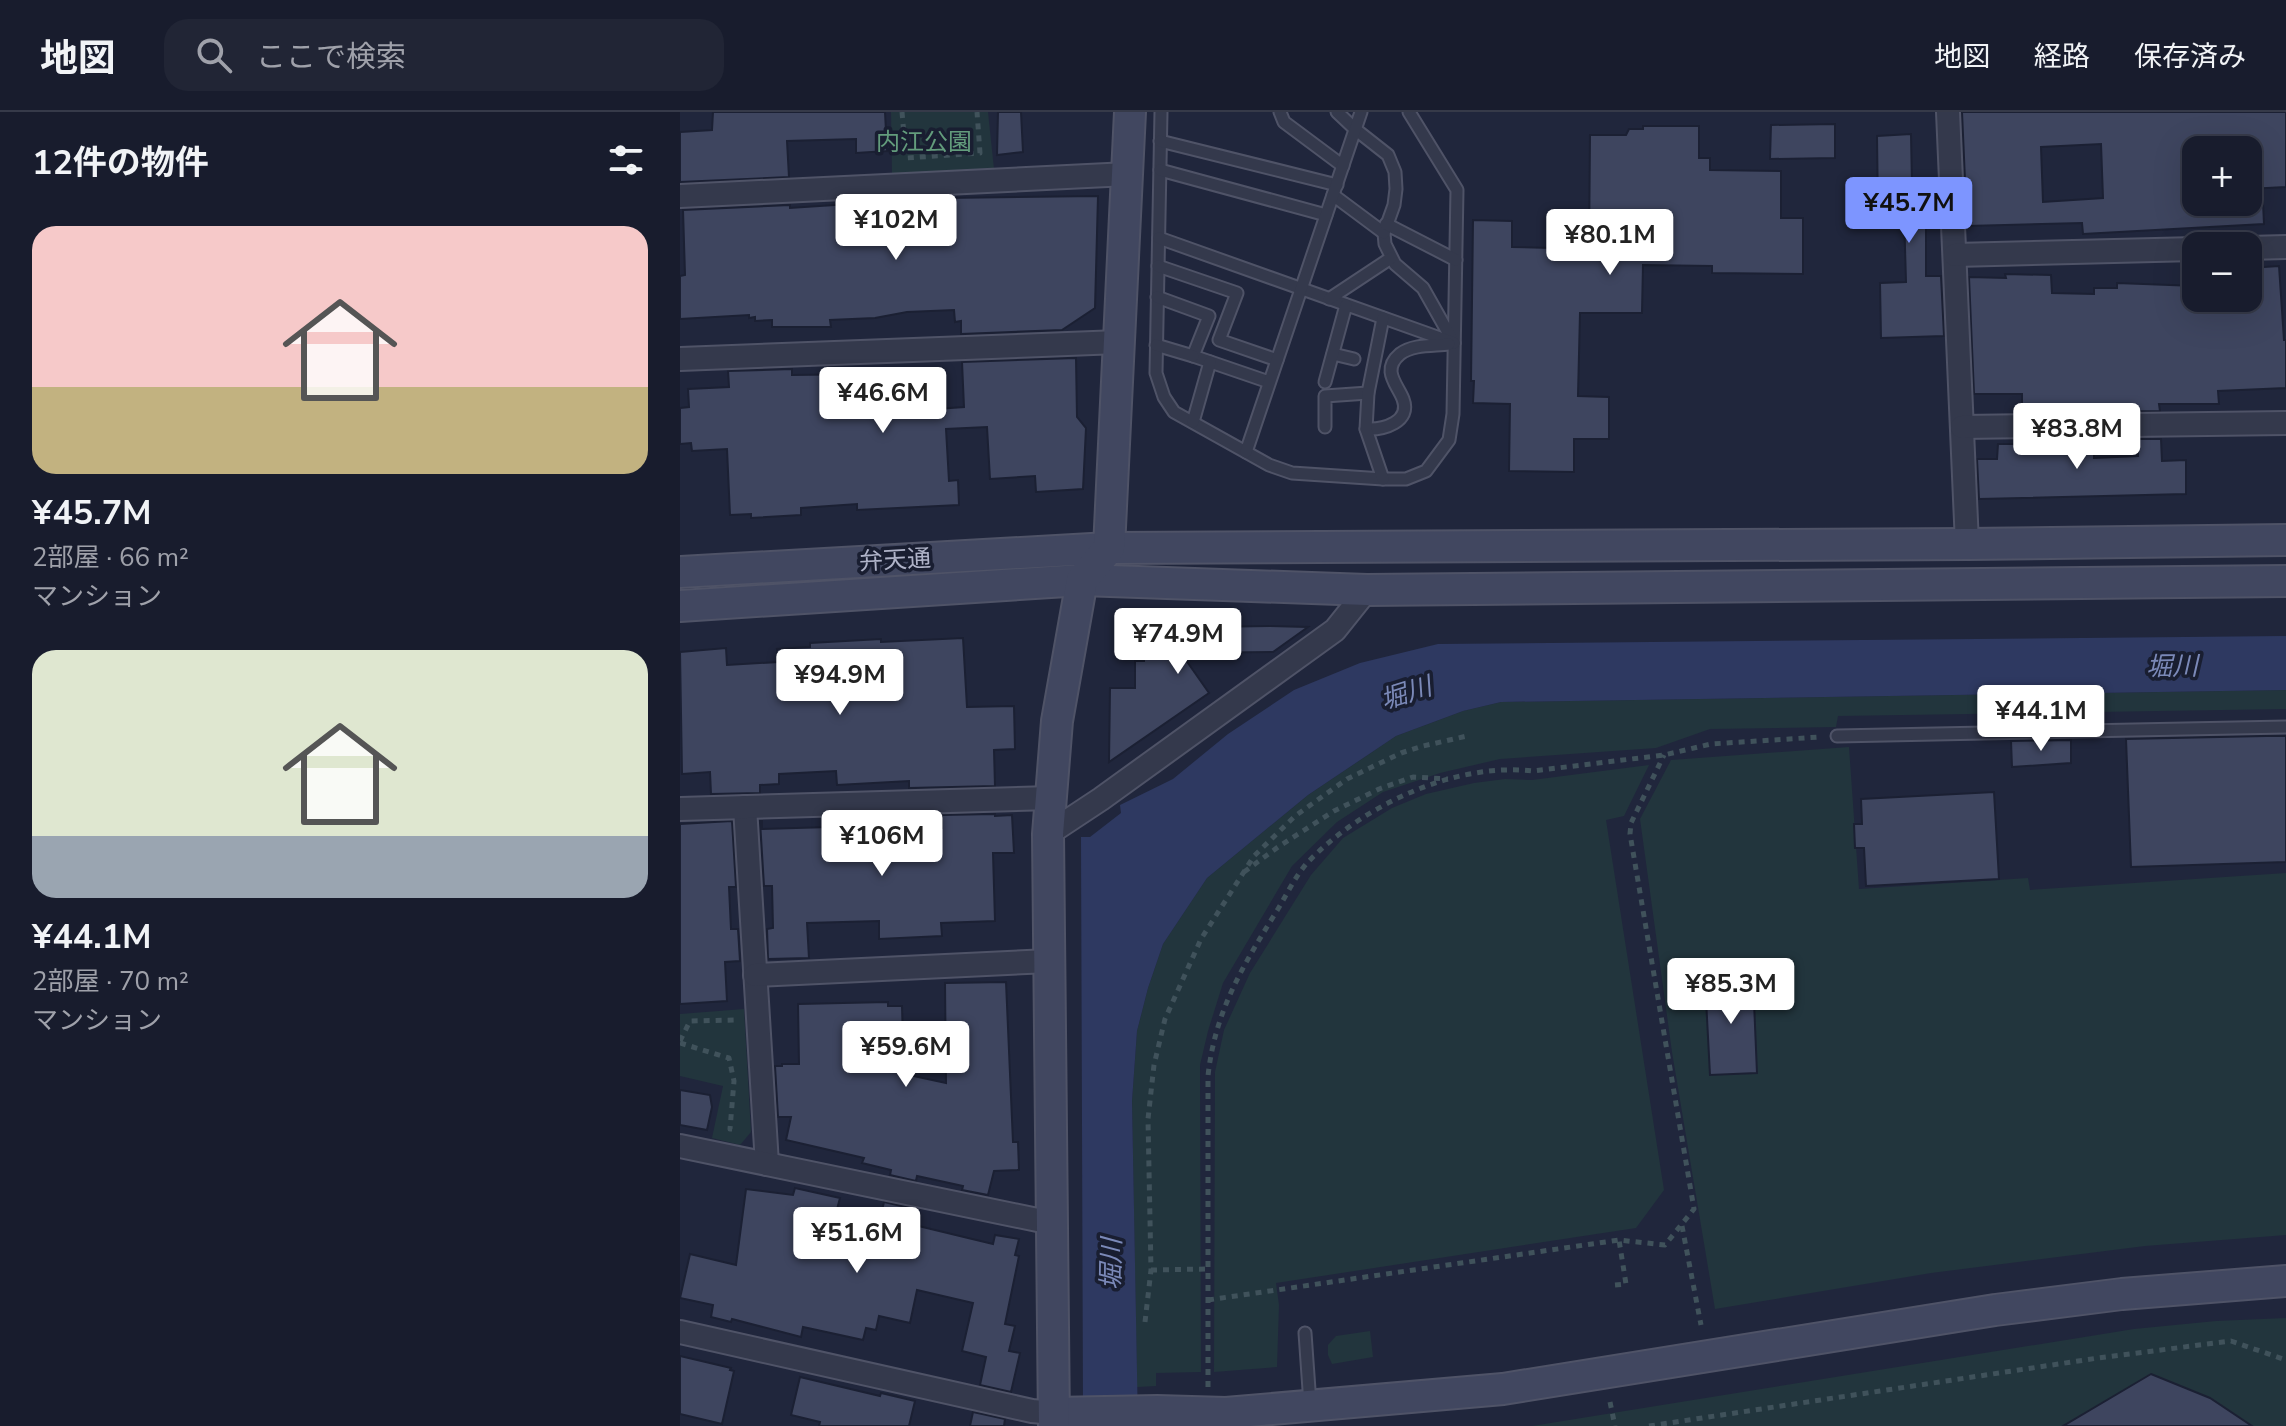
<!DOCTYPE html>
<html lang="ja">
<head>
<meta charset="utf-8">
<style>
	:root { --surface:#181c2d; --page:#212535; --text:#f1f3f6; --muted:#9fa1aa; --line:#363a49; --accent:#7d95ff }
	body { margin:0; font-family:"Nunito Sans","Noto Sans JP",sans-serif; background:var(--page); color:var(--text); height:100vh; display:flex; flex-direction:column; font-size:30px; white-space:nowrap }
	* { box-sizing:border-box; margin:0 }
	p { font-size:26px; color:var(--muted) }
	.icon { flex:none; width:44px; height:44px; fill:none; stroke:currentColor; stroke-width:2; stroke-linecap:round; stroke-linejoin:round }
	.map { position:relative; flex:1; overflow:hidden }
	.side { display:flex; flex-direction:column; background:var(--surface); width:680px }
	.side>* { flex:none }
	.controls { position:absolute; left:1502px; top:24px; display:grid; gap:16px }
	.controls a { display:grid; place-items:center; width:80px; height:80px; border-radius:16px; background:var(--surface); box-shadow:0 8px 32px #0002,0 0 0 2px var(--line); font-size:40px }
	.price { position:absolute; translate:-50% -68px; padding:0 18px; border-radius:8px; background:#fff; color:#222; font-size:26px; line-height:52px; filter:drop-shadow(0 2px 4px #0008) }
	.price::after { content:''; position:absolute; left:50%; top:48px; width:24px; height:18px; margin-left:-12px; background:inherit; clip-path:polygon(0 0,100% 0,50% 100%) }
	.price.on { background:var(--accent); color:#111 }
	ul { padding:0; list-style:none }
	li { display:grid; align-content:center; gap:16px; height:424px; padding:0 32px }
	li span { display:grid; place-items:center; height:248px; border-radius:24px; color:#555 }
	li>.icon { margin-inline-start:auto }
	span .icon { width:144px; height:144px; fill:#fffc; stroke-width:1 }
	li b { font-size:34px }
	h2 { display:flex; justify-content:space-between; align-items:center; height:96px; padding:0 32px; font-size:34px }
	header { display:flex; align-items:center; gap:48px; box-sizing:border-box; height:112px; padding:0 40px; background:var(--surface); border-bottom:2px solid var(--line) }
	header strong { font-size:38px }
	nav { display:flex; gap:44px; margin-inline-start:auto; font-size:28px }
	.search { width:560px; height:72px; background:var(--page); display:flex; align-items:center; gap:20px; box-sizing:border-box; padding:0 28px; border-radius:24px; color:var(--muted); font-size:30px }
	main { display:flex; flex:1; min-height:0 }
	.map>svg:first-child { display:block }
</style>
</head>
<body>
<header>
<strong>地図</strong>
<div class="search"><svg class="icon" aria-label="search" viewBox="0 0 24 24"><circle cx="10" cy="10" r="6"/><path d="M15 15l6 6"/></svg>ここで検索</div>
<nav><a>地図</a><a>経路</a><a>保存済み</a></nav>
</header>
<main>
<section class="side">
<h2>12件の物件<svg class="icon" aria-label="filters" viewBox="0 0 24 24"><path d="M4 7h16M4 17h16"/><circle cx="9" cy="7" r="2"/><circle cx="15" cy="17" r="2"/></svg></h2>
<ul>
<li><span style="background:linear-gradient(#f6c9c9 65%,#c2b280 0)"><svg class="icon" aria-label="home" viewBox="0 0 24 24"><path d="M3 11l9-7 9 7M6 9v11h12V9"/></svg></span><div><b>¥45.7M</b><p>2部屋 · 66 m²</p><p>マンション</p></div></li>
<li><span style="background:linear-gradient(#dfe7d0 75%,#9aa5b1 0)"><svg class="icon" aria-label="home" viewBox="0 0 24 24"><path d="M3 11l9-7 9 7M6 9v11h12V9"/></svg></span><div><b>¥44.1M</b><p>2部屋 · 70 m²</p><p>マンション</p></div></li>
</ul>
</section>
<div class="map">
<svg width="1606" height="1314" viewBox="0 0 1606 1314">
	<rect width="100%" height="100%" fill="#20263c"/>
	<g fill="#22353d">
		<path d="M211 0H308L314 57 212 62Z"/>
		<path d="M1606 578V597L1158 604 1156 615 1030 617 976 636 820 647 760 661 703 680 657 710 612 754 543 871 528 919 520 953 521 1260 476 1261V1274L457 1275 452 989 457 919 468 876 483 832 527 766 628 683 716 624 783 599 821 590Z"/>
		<path d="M1169 635 1179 777 1348 766 1350 778 1606 761V1123L1465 1134 1251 1161 1035 1197 992 940 960 707 991 648Z"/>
		<path d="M969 653 944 704 926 708 984 1078 956 1116 596 1171 599 1193 597 1255 534 1260 535 960 544 918 570 861 631 763 663 726 712 696 746 682 794 671 825 667 852 668Z"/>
		<path d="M64 897 71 1020 60 1033 32 1026 43 974 0 964V902Z"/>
		<path d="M1606 1206V1314H852L1454 1217 1536 1209Z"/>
		<path d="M690 1219 693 1245 652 1252 648 1243V1233L656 1224Z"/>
	</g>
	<path fill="#2e3961" d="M1606 524V578L821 590 783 599 716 624 628 683 527 766 483 832 468 876 457 919 452 989 458 1314 403 1298 401 725H410L441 701 440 693 493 667 548 622 614 578 680 551 758 532Z"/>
	<g fill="#3e455f" stroke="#1b2033" stroke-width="2" fill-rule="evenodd">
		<path d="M33 0H205L207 39 176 41V27L107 29 109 65 0 70V20L32 18Z"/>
		<path d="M318 0H341L343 40 317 43Z"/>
		<path d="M1282 0H1606V75L1568 77V38H1516V90H1583L1584 112 1403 122 1402 111 1287 114ZM1421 32 1423 86 1363 90 1361 35Z"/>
		<path d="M1155 12V46L1090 47 1091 13Z"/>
		<path d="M963 14H1019V46H1030V58L1101 59V106H1123V162L1032 161V154L963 153 962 201H900L898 284 929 285V327H894V360L829 359 830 292 793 291 794 269H791L793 108 832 109V135L909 137 910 23H946L949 17H963Z"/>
		<path d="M1231 22 1232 73 1257 75 1259 115H1246V164H1261L1264 224 1201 226 1200 171 1226 170 1224 101H1198L1197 24Z"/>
		<path d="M418 84 415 196 382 218 281 222V209L275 210 274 198 227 200 195 206 150 208 151 215H92V208L75 209V205L69 206V203L0 207V164L5 163 3 98 110 93V96L262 86Z"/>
		<path d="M1599 154 1604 228H1606V276L1538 279 1539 292H1479L1480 299 1342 300V282H1294L1289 165 1326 166 1325 162 1371 163 1372 181 1414 182V176H1437V171L1516 174V186H1570L1568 156Z"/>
		<path d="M396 246 397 305 406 316 403 377 356 380 355 364 310 367 307 315 266 317 269 369 278 368 279 393 177 398V392L121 396V403L71 406V402L50 403 47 337 12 339 11 331 0 332V296L9 295 8 277 49 275 48 259 112 257V263L190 262V256H228V299L284 295 282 250Z"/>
		<path d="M1414 327V346L1458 344V327H1481L1482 349 1506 348V382L1299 387 1297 347H1317L1318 332H1342V328Z"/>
		<path d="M589 514 628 515 593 540 501 541 529 581 429 650 430 576H455V549H464V516Z"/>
		<path d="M283 526 287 595 334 594 335 637 314 638 315 674 229 676V669L157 673 156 659 99 662V672L80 673V681L31 682 30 660 2 662 0 540 46 536 47 553 98 550 97 537 130 535V531L201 527V530Z"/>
		<path d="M1390 604V611L1331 612 1330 605Z"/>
		<path d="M1586 624H1606V750L1451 755 1446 627Z"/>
		<path d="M1391 628V651L1332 655 1331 629Z"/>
		<path d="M1314 680 1319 767 1186 774 1184 736H1175L1174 712H1182L1181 687Z"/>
		<path d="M315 702V704L332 703 334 741H313L315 809 261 811 262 824 199 827V809L127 811 129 846 88 847 87 817 93 816 92 774H84L80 709H82V717L184 714V719L262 716V703Z"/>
		<path d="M52 709 56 775H49L51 817H58L60 849 45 850 47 889 0 892V712Z"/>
		<path d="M1073 866 1077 961 1030 963 1025 868Z"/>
		<path d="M326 870 333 1030H338L339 1058 314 1059 308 1083 282 1078 283 1074 237 1064 236 1069 210 1063 211 1058 182 1051 184 1046 106 1028 111 1005H98L95 954H102V952H119L118 892 208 890V894H222L224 962 266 971 265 871Z"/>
		<path d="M0 978 30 983 32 995 27 1018 0 1013Z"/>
		<path d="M115 1076 160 1086 156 1101 199 1111 204 1090 230 1096 226 1111 313 1132 315 1123 339 1127 335 1143 339 1144 325 1212 335 1214 329 1239 340 1241 331 1280 300 1273 306 1245 282 1239 293 1191 237 1178 230 1211 199 1204 196 1218 186 1216 183 1228 123 1215 121 1225 52 1207 51 1210 31 1205 33 1193 0 1186 10 1142 56 1153 66 1077 113 1083Z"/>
		<path d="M0 1244 51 1256 50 1258 54 1259 42 1312 0 1302Z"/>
		<path d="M1471 1262 1530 1286 1572 1314H1383Z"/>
		<path d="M120 1265 200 1284 201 1281 235 1289 229 1314H139L140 1310 111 1303Z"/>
		<path d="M293 1300 325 1307 324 1314H290Z"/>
	</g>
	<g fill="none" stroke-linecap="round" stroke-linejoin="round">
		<g stroke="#4f5367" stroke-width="15">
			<g id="lane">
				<path d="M481 0 476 261 484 285 494 300 589 353 612 361 703 367H726L746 359 769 328 773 302 777 78 729 0"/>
				<path d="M600 0 604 10 663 54"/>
				<path d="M657 0 675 17 708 43 715 60 716 77 714 93 704 121 705 132 715 152 743 176 774 231"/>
				<path d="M480 29 657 73"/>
				<path d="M480 58 646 103"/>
				<path d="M653 83 704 121"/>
				<path d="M706 112 776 148"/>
				<path d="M479 126 774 231"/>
				<path d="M478 154 557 181 539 228 597 248"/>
				<path d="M477 185 529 204 513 244 589 270"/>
				<path d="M649 187 711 146"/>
				<path d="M476 233 513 244"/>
				<path d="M653 242 674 247"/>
				<path d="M645 270 666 193"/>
				<path d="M513 310 530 250"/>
				<path d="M645 315V284L688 281"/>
				<path d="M686 317C703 318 732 310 723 287 717 272 701 258 720 242 733 232 754 234 769 232"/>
				<path d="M566 340 681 0"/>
				<path d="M703 367 686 317 688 281 703 206"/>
				<path d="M1157 624 1606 615"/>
				<path d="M625 1221 630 1292"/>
			</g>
		</g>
		<g stroke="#4f5367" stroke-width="26">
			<g id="street">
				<path d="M1268 0 1287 432"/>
				<path d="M0 84 448 62"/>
				<path d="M1568 136 1606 135"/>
				<path d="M1275 143 1516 137"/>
				<path d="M0 247 439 230"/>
				<path d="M1282 315 1606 311"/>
				<path d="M65 695 87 1052"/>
				<path d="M0 697 371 686"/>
				<path d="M368 722 421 687 655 518 687 478"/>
				<path d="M75 863 369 849"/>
				<path d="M0 1034 372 1111"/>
				<path d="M0 1220 352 1299 374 1301"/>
			</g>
		</g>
		<g stroke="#4f5367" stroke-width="34">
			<g id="secondary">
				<path d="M0 460 429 436 1287 432 1606 428"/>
				<path d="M0 494 402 468 687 478 1606 469"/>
				<path d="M374 1301 477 1299 546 1301 823 1277 1315 1198 1442 1182 1606 1169"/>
				<path d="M374 1314 368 722 377 609 402 468 429 436 450 0"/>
			</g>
		</g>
		<g stroke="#40525b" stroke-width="5" stroke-dasharray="6 6" stroke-linecap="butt">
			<path d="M222 0 226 46 300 41 297 0"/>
			<path d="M564 760 598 735 654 699 699 677 733 665 768 667"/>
			<path d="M0 929 10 909 55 908"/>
			<path d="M0 931 49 946 54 969 50 1017H52"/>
			<path d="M1002 1114 1021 1213"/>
			<path d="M471 1158 528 1157"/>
			<path d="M935 1173 946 1172 939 1128"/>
			<path d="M528 1188 939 1128 985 1133 1014 1097 950 722 951 711 984 643"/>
			<path d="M465 1210 471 1158 468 1007 474 953 485 907 521 827 574 744 615 704 667 667 721 641 743 634 787 624"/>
			<path d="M528 1275V964C535 898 564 852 598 797 607 782 616 763 628 750 682 694 774 650 853 659L984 643 1031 632 1140 625"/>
			<path d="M930 1290 935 1314"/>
			<path d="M969 1314 1418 1246 1551 1229 1606 1248"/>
		</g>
		<use href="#lane" stroke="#34394c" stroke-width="11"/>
		<use href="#street" stroke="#34394c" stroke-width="22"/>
		<use href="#secondary" stroke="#414760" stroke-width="30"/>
	</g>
	<g text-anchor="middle" stroke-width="7" stroke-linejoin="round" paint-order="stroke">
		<g font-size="24" fill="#639c7c" stroke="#191e31">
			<text x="244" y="38">内江公園</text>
		</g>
		<g font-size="24" fill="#afb3c8" stroke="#191e31">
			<text transform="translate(215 448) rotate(-3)" y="8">弁天通</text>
		</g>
		<g font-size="26" font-style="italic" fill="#7b89b8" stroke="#191e31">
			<text transform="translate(1492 554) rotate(-1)" y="9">堀川</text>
			<text transform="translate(726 581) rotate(-18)" y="9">堀川</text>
			<text transform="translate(431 1152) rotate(-89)" y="9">堀川</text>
		</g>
	</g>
</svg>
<div class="controls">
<a>+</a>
<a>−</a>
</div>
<b class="price on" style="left:1229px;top:133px">¥45.7M</b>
<b class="price" style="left:216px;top:150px">¥102M</b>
<b class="price" style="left:930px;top:165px">¥80.1M</b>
<b class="price" style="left:203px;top:323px">¥46.6M</b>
<b class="price" style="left:1397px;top:359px">¥83.8M</b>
<b class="price" style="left:498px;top:564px">¥74.9M</b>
<b class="price" style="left:160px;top:605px">¥94.9M</b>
<b class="price" style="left:1361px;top:641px">¥44.1M</b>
<b class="price" style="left:202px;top:766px">¥106M</b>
<b class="price" style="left:1051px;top:914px">¥85.3M</b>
<b class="price" style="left:226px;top:977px">¥59.6M</b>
<b class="price" style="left:177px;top:1163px">¥51.6M</b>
</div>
</main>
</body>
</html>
